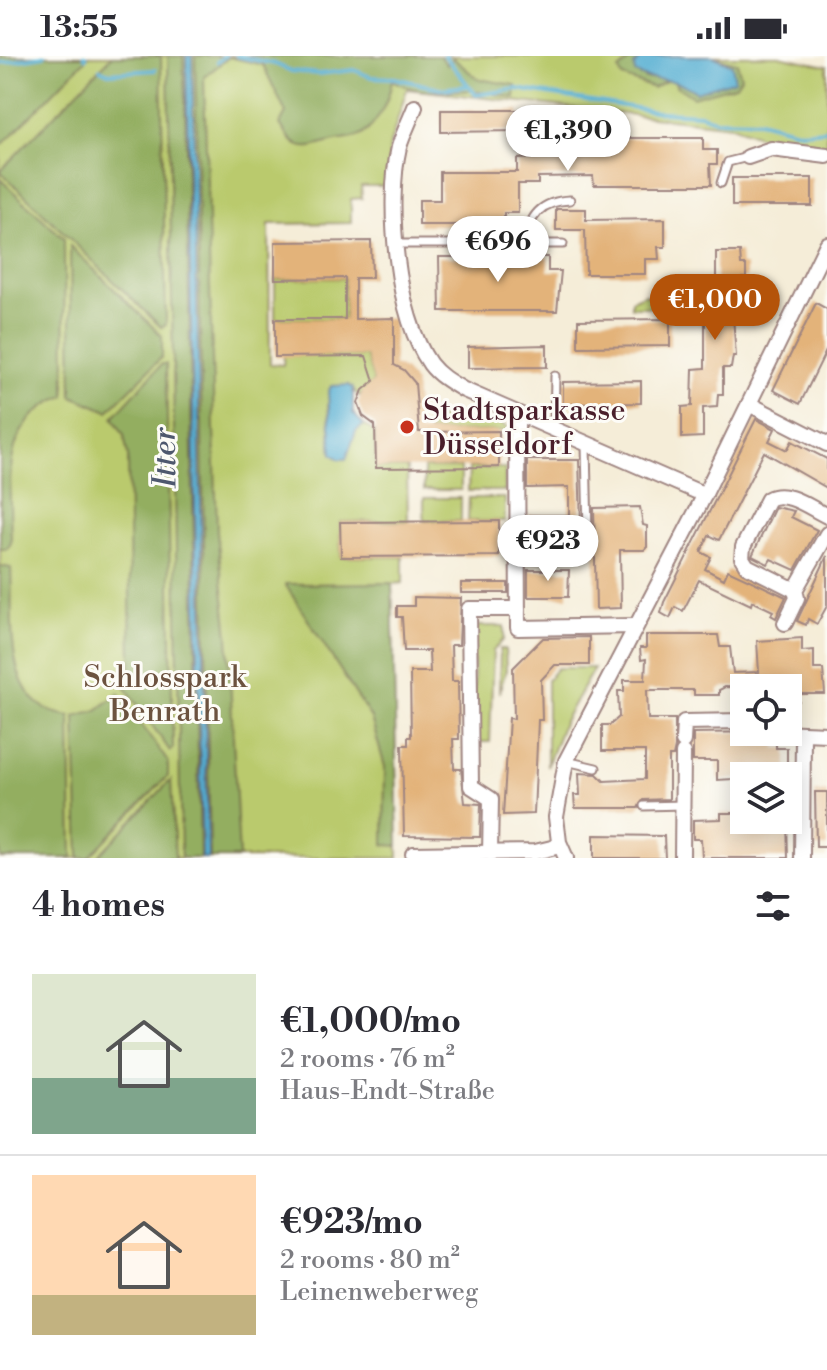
<!DOCTYPE html>
<html lang="en">
<head>
<meta charset="utf-8">
<style>
	:root { --surface:#fff; --page:#f7f7f7; --text:#2b2b33; --muted:#7c7c81; --line:#e1e1e2; --accent:#b45309 }
	body { margin:0; font-family:"Libre Bodoni",serif; background:var(--page); color:var(--text); height:100vh; display:flex; flex-direction:column; font-size:30px; white-space:nowrap }
	* { box-sizing:border-box; margin:0 }
	p { font-size:26px; color:var(--muted) }
	.icon { flex:none; width:44px; height:44px; fill:none; stroke:currentColor; stroke-width:2; stroke-linecap:round; stroke-linejoin:round }
	.map { position:relative; height:802px; overflow:hidden }
	.sheet { display:flex; flex-direction:column; background:var(--surface); flex:1 }
	.sheet>* { flex:none }
	.fabs { position:absolute; left:730px; top:618px; display:grid; gap:16px }
	.fabs a { display:grid; place-items:center; width:72px; height:72px; border-radius:0px; background:var(--surface); box-shadow:0 4px 20px #0003; font-size:40px }
	.price { position:absolute; translate:-50% -68px; padding:0 18px; border-radius:28px; background:#fff; color:#222; font-size:26px; line-height:52px; filter:drop-shadow(0 2px 4px #0008) }
	.price::after { content:''; position:absolute; left:50%; top:48px; width:24px; height:18px; margin-left:-12px; background:inherit; clip-path:polygon(0 0,100% 0,50% 100%) }
	.price.selected { background:var(--accent); color:#fff }
	ul { padding:0; list-style:none }
	li { display:flex; align-items:center; gap:24px; height:200px; padding:0 32px }
	li+li { border-top:2px solid var(--line) }
	li span { display:grid; place-items:center; flex:none; width:224px; height:160px; border-radius:0px; color:#555 }
	li>.icon { margin-inline-start:auto }
	span .icon { width:96px; height:96px; fill:#fffc; stroke-width:1 }
	li b { font-size:34px }
	h2 { display:flex; justify-content:space-between; align-items:center; height:96px; padding:0 32px; font-size:34px }
	.status { display:flex; justify-content:space-between; align-items:center; height:56px; padding:0 40px; background:var(--surface); direction:ltr }
	.status svg { height:22px; fill:currentColor }
	.map>svg:first-child { display:block }
</style>
</head>
<body>
<div class="status"><b>13:55</b><svg viewBox="0 0 49 12"><path d="M0 12V9h3v3zM5 12V6h3v6zM10 12V3h3v9zM15 12V0h3v12zM26 1h20v11H26zM47 4h2v5h-2z"/></svg></div>
<div class="map">
<svg width="827" height="802" viewBox="0 0 827 802">
	<rect width="100%" height="100%" fill="#fdfcf7"/>
	<filter id="ink" filterUnits="userSpaceOnUse"><feTurbulence type="fractalNoise" baseFrequency=".0125" numOctaves="2"/><feDisplacementMap in="SourceGraphic" scale="16" xChannelSelector="R" yChannelSelector="G"/><feConvolveMatrix kernelMatrix="1 2 1 2 8 2 1 2 1" color-interpolation-filters="sRGB"/></filter>
	<filter id="wash" filterUnits="userSpaceOnUse"><feTurbulence type="fractalNoise" baseFrequency=".006" numOctaves="4" result="noise"/><feDisplacementMap in="SourceGraphic" scale="32" xChannelSelector="R" yChannelSelector="G"/><feGaussianBlur stdDeviation="1.8" result="paint"/><feColorMatrix in="noise" values="0 0 0 0 0 0 0 0 0 0 0 0 0 0 0 0 0 1.4 0 .05"/><feComposite in="paint" operator="in"/></filter>
	<g filter="url(#wash)">
		<rect width="100%" height="100%" fill="#f5edd8"/>
		<g fill="#baca6d" stroke="#82744c" stroke-width="2">
			<path d="M0 0H779L827 10V94L769 84 731 70 407 33 390 88 386 130H361L362 142 351 143V167L269 168 270 308 283 309 284 300H366L374 325 359 340 348 329 328 347 332 398 346 402 356 375 364 369 375 376 376 412H407L408 465 340 466 341 501H403V527L392 528 398 802H0Z"/>
			<path d="M345 222V263H275V223Z"/>
			<path d="M645 238 656 243 655 251H631V244Z"/>
			<path d="M480 359 508 371 507 375 428 376V363Z"/>
			<rect x="424" y="412" width="37" height="22"/>
			<path d="M469 412H505V435H468Z"/>
			<rect x="424" y="442" width="37" height="23"/>
			<path d="M469 442H505V465H468Z"/>
			<path d="M473 570H504V583L493 595 490 686H475Z"/>
			<path d="M500 593H505L506 614 499 637Z"/>
			<path d="M557 612H594L563 667 547 710V624Z"/>
		</g>
		<g fill="#93ae60" stroke="#6e6646" stroke-width="2">
			<path d="M0 0H89L0 91Z"/>
			<path d="M112 0H161L166 269 161 271 0 115Z"/>
			<path d="M168 0H183L185 43 200 802H181Z"/>
			<path d="M195 0H440L447 9 453 2 478 23 516 29 515 42C499 39 484 36 469 35 439 33 421 41 392 24 389 43 379 67 362 79 355 84 340 83 331 86 302 94 297 96 280 68L286 57 263 9 229 1 204 21 217 476 228 580 239 802H210Z"/>
			<path d="M635 0H662L641 3 645 23H670L653 32 622 21 619 14Z"/>
			<path d="M712 0 737 7 741 21 736 29 693 41 676 30 675 23 696 36Z"/>
			<path d="M0 123 64 183 65 340C0 364 10 422 11 487L7 493H0Z"/>
			<path d="M70 190 162 280V301L108 355 72 340Z"/>
			<path d="M162 308H166L173 692 170 695 126 632 131 608 128 400 124 379 113 361Z"/>
			<path d="M0 510 11 512C14 566 0 652 70 660L72 802H0Z"/>
			<path d="M392 527 398 790 384 789 385 711 371 662 285 528Z"/>
			<path d="M119 637 168 706V720L88 802H79L75 660 97 654Z"/>
			<path d="M171 724 175 802H96Z"/>
		</g>
		<g fill="#55aed2" stroke="#50667e" stroke-width="2">
			<path d="M186 0H192L208 802H202Z"/>
			<path d="M662 0H713L732 9 735 24 696 36C669 17 655 29 635 17L634 9 641 3Z"/>
			<path d="M348 329 353 332V357L364 369 356 375 346 403H339L332 398 328 337 331 330Z"/>
		</g>
		<g fill="none" stroke-linecap="round" stroke-linejoin="round">
			<g stroke="#55aed2" stroke-width="4">
				<path d="M84 0 86 2"/>
				<path d="M237 0 275 8 291 15 318 18 354 14 371 21 395 22 441 33 466 30"/>
				<path d="M445 0 476 39 517 33 661 56 700 58 715 64 759 65 801 76 827 74"/>
				<path d="M217 6 225 0"/>
				<path d="M0 7 44 0"/>
				<path d="M100 13 108 17 155 14"/>
			</g>
		</g>
		<g id="blocks">
			<g fill="#e3b37a">
				<path d="M441 54H519V75L441 76Z"/>
				<path d="M538 71H579V82H703V94H717V108H710L711 129H594L593 120 538 121V128H518V157H504V169H419V144H440V116H517V103L537 102Z"/>
				<rect x="732" y="122" width="80" height="28"/>
				<path d="M556 153H586V164L665 163V191H658L659 203H645V218H586L585 174H556Z"/>
				<path d="M371 185 372 222H355V263L394 262V309L404 314 415 327 419 376 499 375V411L376 412 375 369 363 360 358 347 363 334 374 325 366 300 275 301V263H345V222L275 223V186Z"/>
				<path d="M716 196H740L741 209H746V222H742L740 235H736V261H733L736 300H733L731 312H723V338H718L717 351 703 352V381L682 382V351L692 350 693 313 705 312V245L706 234H716Z"/>
				<path d="M439 201H548V215H561L557 255H440Z"/>
				<path d="M816 247 827 253V293L800 348 773 334Z"/>
				<path d="M670 263V290L578 291V264Z"/>
				<path d="M547 289V311L468 312V291Z"/>
				<path d="M641 325V347L563 348V326Z"/>
				<path d="M756 363 775 373 769 385 787 394 792 385 827 403V432L764 396 719 484 709 479 701 496 711 501 705 513 724 523 728 514 786 541 776 562 771 559 773 555 752 545 751 549 699 524 683 555 675 551 670 562 661 557 664 546Z"/>
				<path d="M527 404H579L581 469H569V483H529V459H569V431L527 432Z"/>
				<path d="M640 451 643 469 647 470V491L644 494H620L621 552 596 553 594 452Z"/>
				<path d="M775 451 794 455 791 461 817 474 795 514 771 503 768 508 752 500Z"/>
				<path d="M499 465V500L341 501 340 466Z"/>
				<path d="M827 500V550L817 568 808 563 806 569 797 565Z"/>
				<path d="M528 514H569L568 541H528Z"/>
				<rect x="461" y="527" width="47" height="10"/>
				<path d="M414 541 461 542 459 589H451L452 625H458L459 683H453L454 713H461L465 747 481 748 480 781 404 780 402 689H408V681H411L410 616H430L429 595H404L402 561H397V550H414Z"/>
				<path d="M646 579H718L720 591H730L733 617 759 616 757 585 802 582V595L814 594V613H823L825 638H799V645H788V632L725 631 719 634V639H694V634H647L648 663H675V691L673 700H669V743L643 744 638 752H575L574 739H580L579 717 597 718 604 725 645 723V695H602V669H610L619 661 618 635H624V624H645L646 603 641 604 640 592H646Z"/>
				<path d="M589 581V609H555L541 624 542 664H538L534 758 503 759 509 662 514 663 513 612 543 582Z"/>
				<path d="M764 676V686H776V692H787V720L717 724V705H693V677Z"/>
				<path d="M815 736H827V791H816Z"/>
				<path d="M721 757H738L739 764H787L788 802H702L701 783H693V764L721 763Z"/>
				<path d="M594 779 664 780 665 802H594Z"/>
			</g>
		</g>
	</g>
	<g filter="url(#ink)">
		<use href="#blocks" fill-opacity="0" stroke="#a08682" stroke-width="2"/>
		<g fill="none" stroke-linecap="round" stroke-linejoin="round">
			<g stroke="#a08682" stroke-width="11">
				<g id="service">
					<path d="M721 127 728 106 748 101"/>
					<path d="M397 188H563"/>
					<path d="M526 188C528 159 542 145 570 144"/>
					<path d="M554 373 555 320"/>
					<path d="M586 389 588 478"/>
					<path d="M566 705 596 712"/>
					<path d="M644 750 683 749"/>
				</g>
			</g>
			<g stroke="#a08682" stroke-width="18">
				<g id="minor">
					<path d="M415 51C410 64 403 78 399 91 386 147 396 260 430 308 439 320 452 327 464 334L705 439"/>
					<path d="M748 101 771 93 827 100"/>
					<path d="M749 348 827 388"/>
					<path d="M517 358 518 572 636 570"/>
					<path d="M795 534 747 510 742 502 743 491 768 443C786 433 810 452 827 460"/>
					<path d="M785 567 797 542 795 534 827 478"/>
					<path d="M780 676 827 678"/>
					<path d="M683 685 684 666 744 665"/>
					<path d="M490 797 491 743 471 730 469 553H518"/>
					<path d="M413 798 535 796 560 790"/>
					<path d="M566 802 559 786 556 761 566 705 700 448 827 188"/>
					<path d="M682 802 683 697"/>
					<path d="M802 802 803 678"/>
				</g>
			</g>
			<use href="#service" stroke="#fff" stroke-width="7"/>
			<use href="#minor" stroke="#fff" stroke-width="14"/>
		</g>
	</g>
	<circle fill="#c8321e" stroke="#fdfcf7" stroke-width="3" cx="407" cy="371" r="8"/>
	<g text-anchor="middle" stroke-width="6" stroke-linejoin="round" paint-order="stroke">
		<g font-size="30" fill="#4a1f2b" stroke="#fdfcf7" text-anchor="start">
			<text x="423" y="364">Stadtsparkasse<tspan x="423" dy="34">Düsseldorf</tspan></text>
		</g>
		<g font-size="30" fill="#6c523f" stroke="#fdfcf7">
			<text x="165" y="631">Schlosspark<tspan x="165" dy="34">Benrath</tspan></text>
		</g>
		<g font-size="32" font-style="italic" fill="#4e586e" stroke="#fdfcf7">
			<text transform="translate(164 402) rotate(-91)" y="11">Itter</text>
		</g>
	</g>
</svg>
<div class="fabs">
<a><svg class="icon" aria-label="locate" viewBox="0 0 24 24"><circle cx="12" cy="12" r="6"/><path d="M12 2v4M12 18v4M2 12h4M18 12h4"/></svg></a>
<a><svg class="icon" aria-label="layers" viewBox="0 0 24 24"><path d="M12 4l9 5-9 5-9-5zM3 14l9 5 9-5"/></svg></a>
</div>
<b class="price" style="left:568px;top:117px">€1,390</b>
<b class="price" style="left:498px;top:228px">€696</b>
<b class="price selected" style="left:715px;top:286px">€1,000</b>
<b class="price" style="left:548px;top:527px">€923</b>
</div>
<section class="sheet">
<h2>4 homes<svg class="icon" aria-label="filters" viewBox="0 0 24 24"><path d="M4 7h16M4 17h16"/><circle cx="9" cy="7" r="2"/><circle cx="15" cy="17" r="2"/></svg></h2>
<ul>
<li><span style="background:linear-gradient(#dfe7d0 65%,#7fa58c 0)"><svg class="icon" aria-label="home" viewBox="0 0 24 24"><path d="M3 11l9-7 9 7M6 9v11h12V9"/></svg></span><div><b>€1,000/mo</b><p>2 rooms · 76 m²</p><p>Haus-Endt-Straße</p></div></li>
<li><span style="background:linear-gradient(#ffd9b3 75%,#c2b280 0)"><svg class="icon" aria-label="home" viewBox="0 0 24 24"><path d="M3 11l9-7 9 7M6 9v11h12V9"/></svg></span><div><b>€923/mo</b><p>2 rooms · 80 m²</p><p>Leinenweberweg</p></div></li>
</ul>
</section>
</body>
</html>
